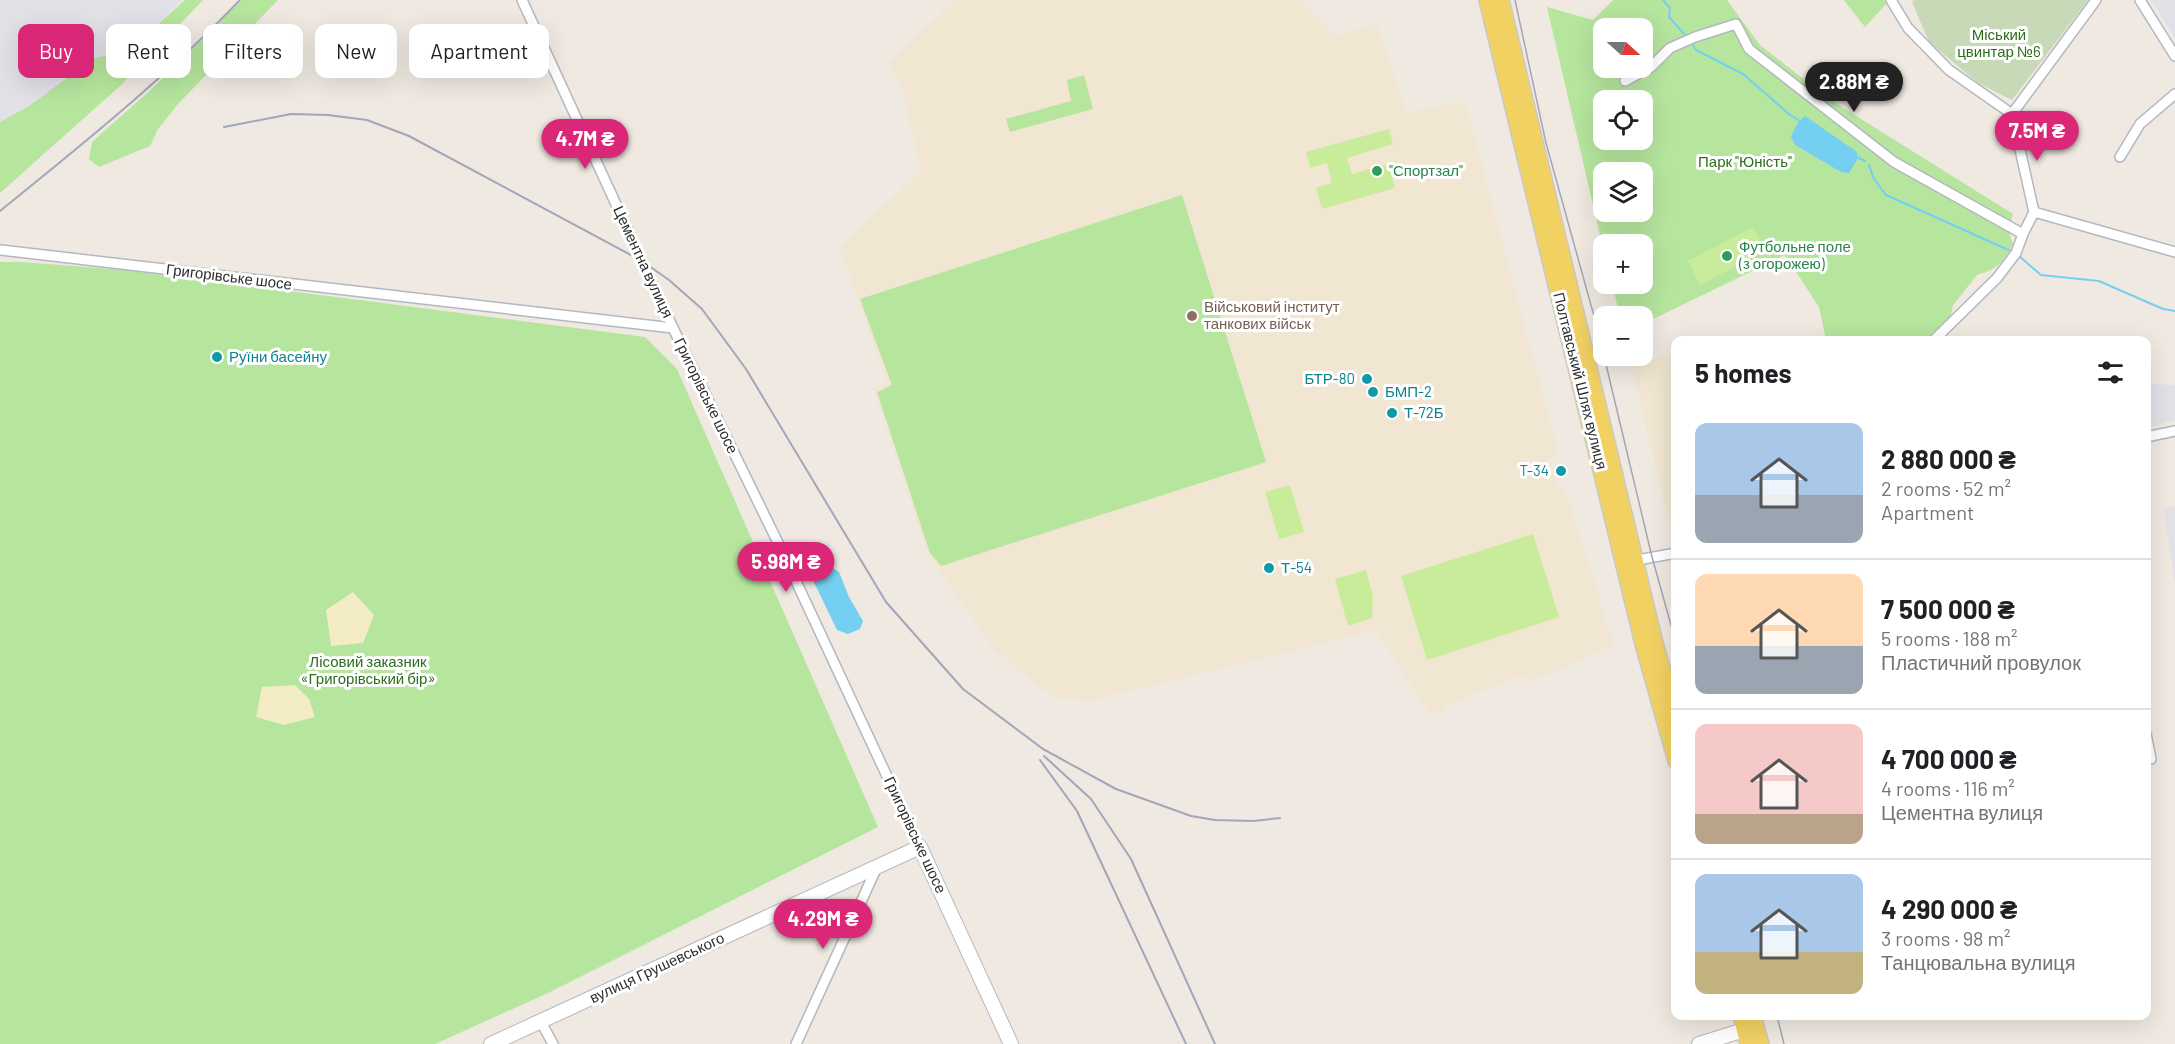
<!DOCTYPE html>
<html lang="en">
<head>
<meta charset="utf-8">
<style>
	:root { --surface:#fff; --page:#f2f2f2; --text:#202124; --muted:#757577; --line:#e0e0e0; --accent:#db2777 }
	body { margin:0; font-family:Barlow,sans-serif; background:var(--page); color:var(--text); height:100vh; display:flex; flex-direction:column; font-size:22px; white-space:nowrap }
	* { box-sizing:border-box; margin:0 }
	p { font-size:20px; color:var(--muted) }
	.icon { flex:none; width:33px; height:33px; fill:none; stroke:currentColor; stroke-width:2; stroke-linecap:round; stroke-linejoin:round }
	.map { position:relative; flex:1; overflow:hidden }
	.details { position:absolute; left:1671px; top:336px; width:480px; height:684px; display:flex; flex-direction:column; background:var(--surface); border-radius:12px; box-shadow:0 6px 24px #0002 }
	.details>* { flex:none }
	.banner { position:absolute; left:18px; top:24px; width:570px; height:54px; display:flex; gap:12px }
	.needle { width:39px; rotate:111deg }
	.tools { position:absolute; left:1593px; top:18px; display:grid; gap:12px }
	.tools a { display:grid; place-items:center; width:60px; height:60px; border-radius:12px; background:var(--surface); box-shadow:0 6px 24px #0002; font-size:30px }
	.price { position:absolute; translate:-50% -51px; padding:0 14px; border-radius:21px; background:var(--accent); color:#fff; font-size:20px; line-height:39px; filter:drop-shadow(0 2px 3px #0008) }
	.price::after { content:''; position:absolute; left:50%; top:36px; width:18px; height:14px; margin-left:-9px; background:inherit; clip-path:polygon(0 0,100% 0,50% 100%) }
	.price.selected { background:#222; color:#fff }
	ul { padding:0; list-style:none }
	li { display:flex; align-items:center; gap:18px; height:150px; padding:0 24px }
	li+li { border-top:2px solid var(--line) }
	li span { display:grid; place-items:center; flex:none; width:168px; height:120px; border-radius:12px; color:#555 }
	li>.icon { margin-inline-start:auto }
	span .icon { width:72px; height:72px; fill:#fffc; stroke-width:1 }
	li b { font-size:26px }
	h2 { display:flex; justify-content:space-between; align-items:center; height:72px; padding:0 24px; font-size:26px }
	.pill { padding:0 21px; border-radius:12px; background:var(--surface); box-shadow:0 6px 24px #0002; font-size:21px; line-height:54px }
	.pill.selected { background:var(--accent); color:#fff }
	.map>svg:first-child { display:block }
</style>
</head>
<body>
<div class="map">
<svg width="2175" height="1044" viewBox="0 0 2175 1044">
	<rect width="100%" height="100%" fill="#efe9e1"/>
	<g fill="#e3e1e8">
		<path d="M0 0H182L128 51 2 121 0 124Z"/>
		<path d="M2151 0H2175V39Z"/>
		<path d="M2146 384 2175 385V420L2147 428Z"/>
		<path d="M2175 506V584L2164 510Z"/>
	</g>
	<g fill="#f0e6d1">
		<path d="M955 0H1301L1334 36 1377 24 1406 112 1465 102 1559 456 1548 460 1557 488 1564 486 1614 645 1528 683 1525 674 1444 706 1447 712 1429 713 1376 630 1097 699 1054 698 994 649 928 554 874 389 887 383 840 248 921 170 903 90 889 63Z"/>
		<path d="M1675 353 1676 542H1674L1631 364Z"/>
	</g>
	<g fill="#b6e59e" fill-rule="evenodd">
		<path d="M185 0H203L120 86 0 193V122L29 106 67 78 66 64 128 51Z"/>
		<path d="M242 0H278L179 103 158 129 150 146 99 167 89 159 92 142 155 86Z"/>
		<path d="M1613 0H1727L1760 45 1829 99 2013 214 2008 230 2013 244C2005 260 1996 271 1978 274L1953 305 1945 340H1826L1819 307 1785 255 1643 324 1642 316H1620L1612 284H1642V244H1604L1603 248 1547 7 1593 20ZM1604 28H1642V68H1604ZM1604 100H1642V140H1604ZM1604 172H1642V212H1604Z"/>
		<path d="M1844 0H1884L1887 3 1865 27Z"/>
		<path d="M1084 75 1093 109 1010 132 1006 119 1071 101 1067 80Z"/>
		<path d="M1182 195 1266 462 941 566 930 553 877 392 892 385 860 299Z"/>
		<path d="M0 262H22L125 270 645 337 677 369 878 827 550 992 435 1044H0Z"/>
	</g>
	<g fill="#f3ecc5">
		<path d="M353 592 374 615 363 643 331 646 326 610Z"/>
		<path d="M295 685 309 699 315 717 284 725 256 717 262 687Z"/>
	</g>
	<path fill="#c8d9b8" d="M1914 0H2088L2012 100 1978 83 1929 42 1912 2Z"/>
	<g fill="#c9ec9a">
		<path d="M1389 129 1393 144 1347 158 1352 174 1388 164 1395 188 1322 209 1316 188 1332 183 1327 163 1310 168 1306 152Z"/>
		<path d="M1753 227 1765 251 1700 285 1688 261Z"/>
		<path d="M1290 485 1304 532 1279 539 1265 492Z"/>
		<path d="M1533 534 1559 617 1427 660 1401 576Z"/>
		<path d="M1366 570 1373 596 1372 618 1348 626 1335 579Z"/>
	</g>
	<g fill="#75cff0">
		<path d="M1805 116 1857 152V160L1849 173 1841 172 1795 145 1791 137C1794 129 1798 121 1805 116Z"/>
		<path d="M830 566 839 572 849 597 863 621 860 629 848 634 837 630 811 576 817 569Z"/>
	</g>
	<g fill="none" stroke-linecap="round" stroke-linejoin="round">
		<g stroke="#75cff0" stroke-width="2">
			<path d="M1663 0 1670 8 1669 17 1687 37"/>
			<path d="M1691 41 1696 50 1743 74 1789 114 1801 122"/>
			<path d="M1857 157 1865 161"/>
			<path d="M1869 165 1874 179 1886 195 2013 252"/>
			<path d="M2019 256 2041 275 2099 281 2163 309 2175 311"/>
		</g>
		<g stroke="#b4b7c1" stroke-width="12">
			<g id="street">
				<path d="M522 0 673 328 781 549 920 847"/>
				<path d="M1891 0 1908 28 1949 70 2012 114 2034 212 2023 234 2016 253 1997 278 1934 340"/>
				<path d="M2140 0 2175 56"/>
				<path d="M1625 81 1651 67 1670 48 1695 37 1736 24 1749 49 1894 162 2023 234"/>
				<path d="M2012 114 2096 0"/>
				<path d="M2120 157 2140 124 2175 94"/>
				<path d="M2034 212 2175 252"/>
				<path d="M1 250 673 328"/>
				<path d="M2146 437 2175 431"/>
				<path d="M1632 561 1676 553"/>
				<path d="M2146 734 2151 759"/>
				<path d="M541 1022 553 1044"/>
				<path d="M796 1044 877 867"/>
			</g>
		</g>
		<g stroke="#b4b7c1" stroke-width="16">
			<g id="secondary">
				<path d="M491 1044 920 847 1011 1044"/>
				<path d="M1699 1044 1754 1027"/>
			</g>
		</g>
		<g stroke="#c9c9c9" stroke-width="18">
			<g id="primary">
				<path d="M1487 0 1643 644 1676 761"/>
				<path d="M1501 0 1654 639 1676 718"/>
				<path d="M1741 1016 1748 1044"/>
				<path d="M1753 1016 1761 1044"/>
			</g>
		</g>
		<use href="#street" stroke="#fff" stroke-width="9"/>
		<use href="#secondary" stroke="#fff" stroke-width="14"/>
		<use href="#primary" stroke="#f2d163" stroke-width="15"/>
		<g stroke="#a3a6b8" stroke-width="1.5">
			<path d="M1515 0 1546 143 1604 352"/>
			<path d="M1604 356 1652 557 1676 643"/>
			<path d="M1777 1016 1784 1044"/>
		</g>
		<g stroke="#a3a6b8" stroke-width="2">
			<path d="M224 127 291 114 328 115 367 120 409 136 642 261 669 280 702 309 746 369 886 602 963 689 1043 749 1116 789 1191 816 1215 820 1253 821 1280 818"/>
			<path d="M0 211C83 144 166 77 240 0"/>
			<path d="M1044 756 1091 799 1131 859 1215 1044"/>
			<path d="M1040 760 1077 811 1186 1044"/>
		</g>
	</g>
	<g fill="#2e9e5b" stroke="#fff" stroke-width="2">
		<circle cx="1377" cy="171" r="6"/>
		<circle cx="1727" cy="256" r="6"/>
	</g>
	<circle fill="#8d6e63" stroke="#fff" stroke-width="2" cx="1192" cy="316" r="6"/>
	<g fill="#0f9aa8" stroke="#fff" stroke-width="2">
		<circle cx="217" cy="357" r="6"/>
		<circle cx="1367" cy="379" r="6"/>
		<circle cx="1373" cy="392" r="6"/>
		<circle cx="1392" cy="413" r="6"/>
		<circle cx="1561" cy="471" r="6"/>
		<circle cx="1269" cy="568" r="6"/>
	</g>
	<g text-anchor="middle" stroke-width="6" stroke-linejoin="round" paint-order="stroke">
		<g font-size="15" fill="#2c6e1b" stroke="#fff">
			<text x="1999" y="40">Міський<tspan x="1999" dy="17">цвинтар №6</tspan></text>
			<text x="1745" y="167">Парк "Юність"</text>
			<text x="368" y="667">Лісовий заказник<tspan x="368" dy="17">«Григорівський бір»</tspan></text>
		</g>
		<g font-size="15" fill="#27864d" stroke="#fff" text-anchor="start">
			<text x="1389" y="176">"Спортзал"</text>
			<text x="1739" y="252">Футбольне поле<tspan x="1739" dy="17">(з огорожею)</tspan></text>
		</g>
		<g font-size="15" fill="#2e2e2e" stroke="#fff">
			<text transform="translate(643 262) rotate(65)" y="5">Цементна вулиця</text>
			<text transform="translate(229 277) rotate(7)" y="5">Григорівське шосе</text>
			<text transform="translate(1580 381) rotate(76)" y="5">Полтавський Шлях вулиця</text>
			<text transform="translate(706 396) rotate(64)" y="5">Григорівське шосе</text>
			<text transform="translate(915 835) rotate(65)" y="5">Григорівське шосе</text>
			<text transform="translate(657 968) rotate(-25)" y="5">вулиця Грушевського</text>
		</g>
		<g font-size="15" fill="#785e54" stroke="#fff" text-anchor="start">
			<text x="1204" y="312">Військовий інститут<tspan x="1204" dy="17">танкових військ</tspan></text>
		</g>
		<g font-size="15" fill="#0d838f" stroke="#fff" text-anchor="start">
			<text x="229" y="362">Руїни басейну</text>
			<text x="1355" y="384" text-anchor="end">БТР-80</text>
			<text x="1385" y="397">БМП-2</text>
			<text x="1404" y="418">Т-72Б</text>
			<text x="1549" y="476" text-anchor="end">T-34</text>
			<text x="1281" y="573">Т-54</text>
		</g>
	</g>
</svg>
<div class="tools">
<a><svg class="needle" viewBox="-14 -14 28 28"><path d="M0-13l5 13h-10z" fill="#e53935"/><path d="M0 13l5-13h-10z" fill="#757577"/></svg></a>
<a><svg class="icon" aria-label="locate" viewBox="0 0 24 24"><circle cx="12" cy="12" r="6"/><path d="M12 2v4M12 18v4M2 12h4M18 12h4"/></svg></a>
<a><svg class="icon" aria-label="layers" viewBox="0 0 24 24"><path d="M12 4l9 5-9 5-9-5zM3 14l9 5 9-5"/></svg></a>
<a>+</a>
<a>−</a>
</div>
<b class="price selected" style="left:1854px;top:113px">2.88M ₴</b>
<b class="price" style="left:2037px;top:162px">7.5M ₴</b>
<b class="price" style="left:585px;top:170px">4.7M ₴</b>
<b class="price" style="left:786px;top:593px">5.98M ₴</b>
<b class="price" style="left:823px;top:950px">4.29M ₴</b>
<div class="banner">
<a class="pill selected">Buy</a>
<a class="pill">Rent</a>
<a class="pill">Filters</a>
<a class="pill">New</a>
<a class="pill">Apartment</a>
</div>
<section class="details">
<h2>5 homes<svg class="icon" aria-label="filters" viewBox="0 0 24 24"><path d="M4 7h16M4 17h16"/><circle cx="9" cy="7" r="2"/><circle cx="15" cy="17" r="2"/></svg></h2>
<ul>
<li><span style="background:linear-gradient(#a9c7e8 60%,#9aa5b1 0)"><svg class="icon" aria-label="home" viewBox="0 0 24 24"><path d="M3 11l9-7 9 7M6 9v11h12V9"/></svg></span><div><b>2 880 000 ₴</b><p>2 rooms · 52 m²</p><p>Apartment</p></div></li>
<li><span style="background:linear-gradient(#ffd9b3 60%,#9aa5b1 0)"><svg class="icon" aria-label="home" viewBox="0 0 24 24"><path d="M3 11l9-7 9 7M6 9v11h12V9"/></svg></span><div><b>7 500 000 ₴</b><p>5 rooms · 188 m²</p><p>Пластичний провулок</p></div></li>
<li><span style="background:linear-gradient(#f6c9c9 75%,#b9a48a 0)"><svg class="icon" aria-label="home" viewBox="0 0 24 24"><path d="M3 11l9-7 9 7M6 9v11h12V9"/></svg></span><div><b>4 700 000 ₴</b><p>4 rooms · 116 m²</p><p>Цементна вулиця</p></div></li>
<li><span style="background:linear-gradient(#a9c7e8 65%,#c2b280 0)"><svg class="icon" aria-label="home" viewBox="0 0 24 24"><path d="M3 11l9-7 9 7M6 9v11h12V9"/></svg></span><div><b>4 290 000 ₴</b><p>3 rooms · 98 m²</p><p>Танцювальна вулиця</p></div></li>
</ul>
</section>
</div>
</body>
</html>
